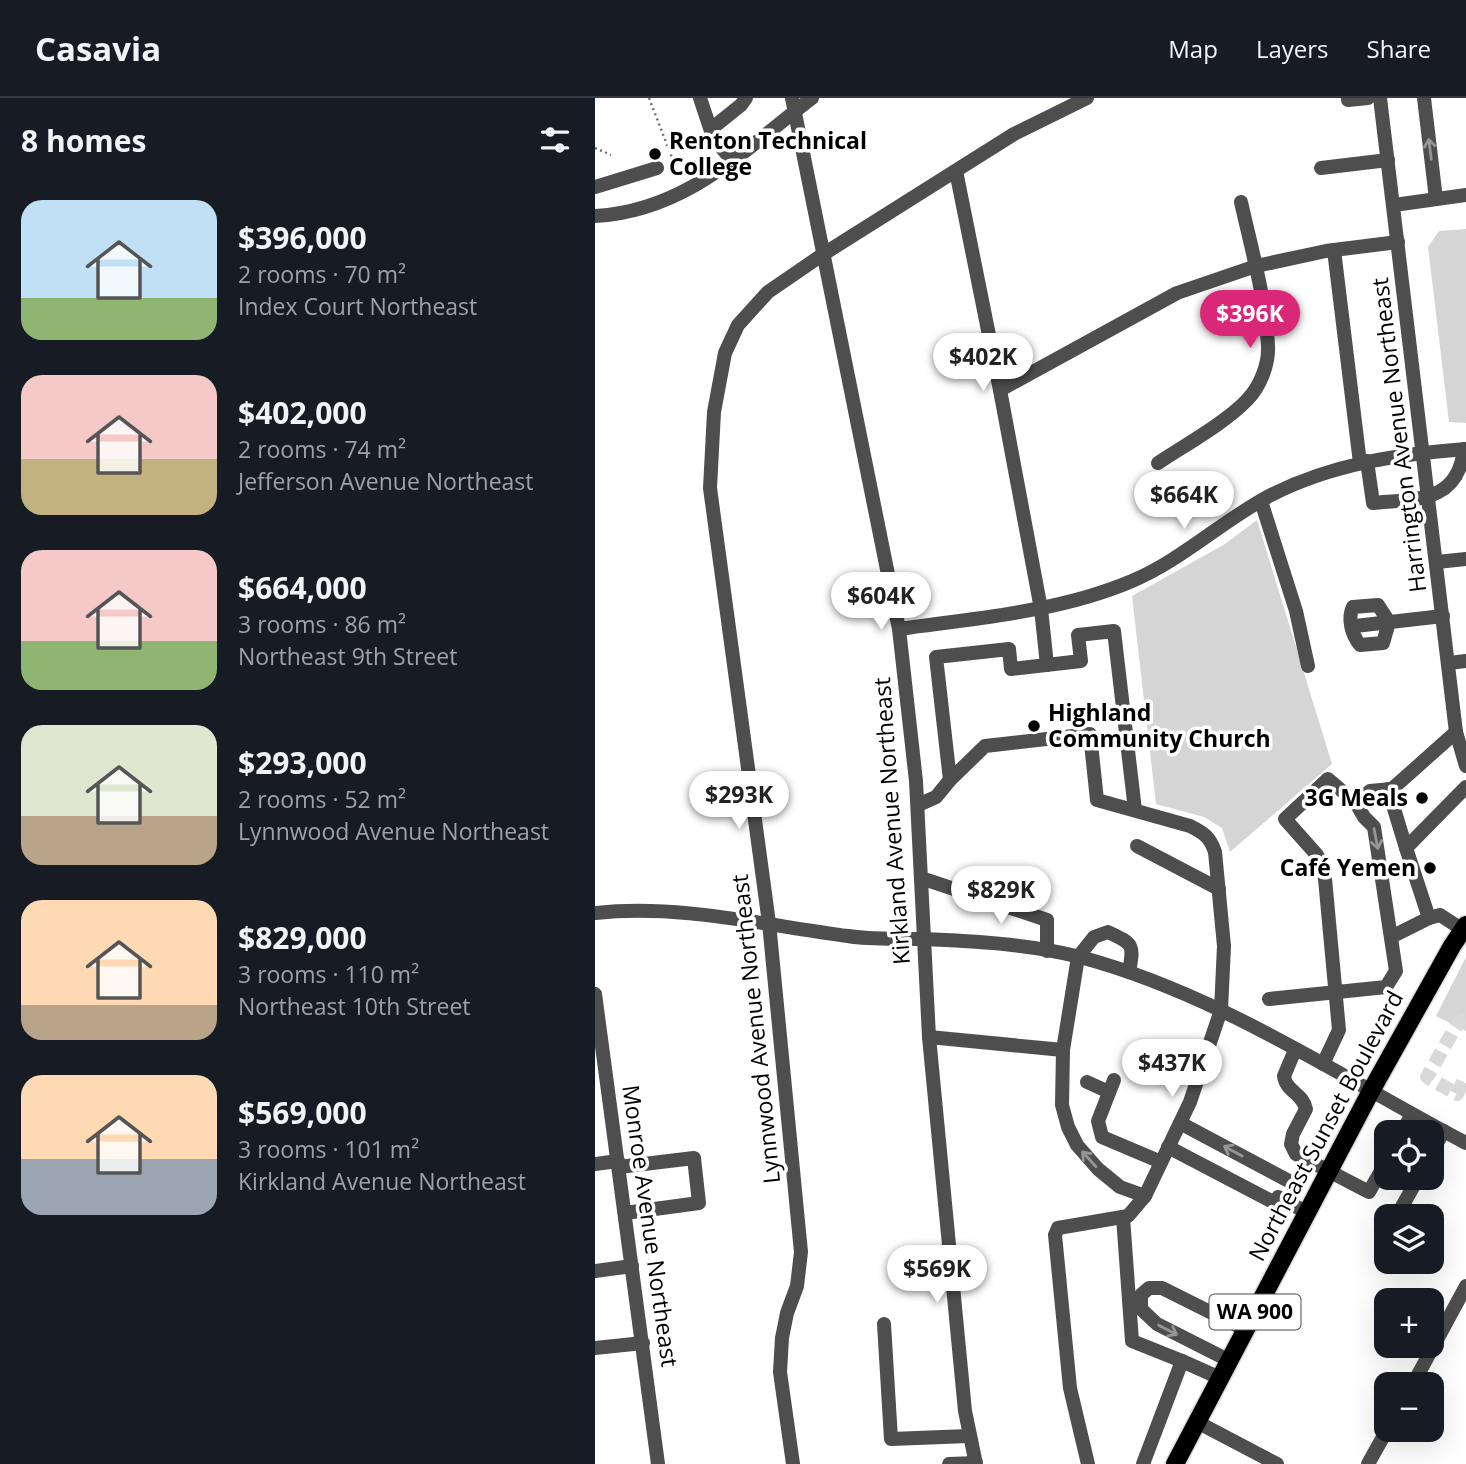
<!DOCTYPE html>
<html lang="en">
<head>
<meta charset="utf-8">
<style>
	:root { --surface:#171b24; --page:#242831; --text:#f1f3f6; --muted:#9ea1a6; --line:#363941; --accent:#db2777 }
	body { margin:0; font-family:"Open Sans",sans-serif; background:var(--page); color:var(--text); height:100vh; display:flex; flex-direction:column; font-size:26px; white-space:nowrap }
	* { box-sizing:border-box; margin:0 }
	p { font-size:23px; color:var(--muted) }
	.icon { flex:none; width:38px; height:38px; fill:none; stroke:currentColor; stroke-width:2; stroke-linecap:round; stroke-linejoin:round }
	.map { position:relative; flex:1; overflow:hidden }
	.side { display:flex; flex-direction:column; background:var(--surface); width:595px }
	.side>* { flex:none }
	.controls { position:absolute; left:779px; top:1022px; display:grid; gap:14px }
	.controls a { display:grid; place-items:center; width:70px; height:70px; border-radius:14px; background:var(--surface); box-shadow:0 7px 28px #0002; font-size:35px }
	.price { position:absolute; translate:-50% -60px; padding:0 16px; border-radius:24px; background:#fff; color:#222; font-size:23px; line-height:46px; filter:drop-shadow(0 2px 4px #0008) }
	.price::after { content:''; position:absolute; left:50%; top:42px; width:21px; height:16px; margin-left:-10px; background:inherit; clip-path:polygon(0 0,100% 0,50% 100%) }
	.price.selected { background:var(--accent); color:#fff }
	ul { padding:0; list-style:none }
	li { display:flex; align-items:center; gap:21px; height:175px; padding:0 21px }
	li span { display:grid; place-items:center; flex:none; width:196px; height:140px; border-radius:21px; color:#555 }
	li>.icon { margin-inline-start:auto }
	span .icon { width:84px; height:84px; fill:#fffc; stroke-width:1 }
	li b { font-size:30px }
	h2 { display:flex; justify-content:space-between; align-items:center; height:84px; padding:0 21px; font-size:30px }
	header { display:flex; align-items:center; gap:42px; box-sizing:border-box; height:98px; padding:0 35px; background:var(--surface); border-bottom:2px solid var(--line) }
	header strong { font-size:33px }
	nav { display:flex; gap:38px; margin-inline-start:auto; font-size:24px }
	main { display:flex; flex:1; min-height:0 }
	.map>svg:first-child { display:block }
</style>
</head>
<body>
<header>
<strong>Casavia</strong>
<nav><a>Map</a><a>Layers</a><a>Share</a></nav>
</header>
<main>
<section class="side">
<h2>8 homes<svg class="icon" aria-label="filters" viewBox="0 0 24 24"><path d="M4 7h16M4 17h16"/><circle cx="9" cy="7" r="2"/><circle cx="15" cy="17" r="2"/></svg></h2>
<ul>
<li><span style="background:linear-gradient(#bfe0f5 70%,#8fb573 0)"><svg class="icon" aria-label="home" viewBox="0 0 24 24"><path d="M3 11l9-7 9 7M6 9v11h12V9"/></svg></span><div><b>$396,000</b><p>2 rooms · 70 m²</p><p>Index Court Northeast</p></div></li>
<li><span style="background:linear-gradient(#f6c9c9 60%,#c2b280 0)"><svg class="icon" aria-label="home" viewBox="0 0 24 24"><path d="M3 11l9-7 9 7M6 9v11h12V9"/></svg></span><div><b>$402,000</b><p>2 rooms · 74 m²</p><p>Jefferson Avenue Northeast</p></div></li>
<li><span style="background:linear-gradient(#f6c9c9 65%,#8fb573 0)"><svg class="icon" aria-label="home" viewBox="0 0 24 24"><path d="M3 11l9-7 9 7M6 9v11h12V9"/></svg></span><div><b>$664,000</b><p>3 rooms · 86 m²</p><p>Northeast 9th Street</p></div></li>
<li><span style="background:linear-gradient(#dfe7d0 65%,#b9a48a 0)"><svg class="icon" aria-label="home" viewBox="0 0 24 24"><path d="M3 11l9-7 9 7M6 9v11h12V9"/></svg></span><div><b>$293,000</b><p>2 rooms · 52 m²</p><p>Lynnwood Avenue Northeast</p></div></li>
<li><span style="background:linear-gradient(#ffd9b3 75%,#b9a48a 0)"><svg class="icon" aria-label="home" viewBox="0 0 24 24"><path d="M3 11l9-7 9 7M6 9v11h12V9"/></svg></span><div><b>$829,000</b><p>3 rooms · 110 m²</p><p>Northeast 10th Street</p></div></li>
<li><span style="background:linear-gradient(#ffd9b3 60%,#9aa5b1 0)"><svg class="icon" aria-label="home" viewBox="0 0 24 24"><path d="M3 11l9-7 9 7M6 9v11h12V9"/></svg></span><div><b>$569,000</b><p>3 rooms · 101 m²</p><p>Kirkland Avenue Northeast</p></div></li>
</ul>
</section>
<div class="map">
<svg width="871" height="1366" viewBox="0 0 871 1366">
	<rect width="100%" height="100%" fill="#fff"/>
	<g fill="#d5d5d5">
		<path d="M871 131V325L854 324 833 149 844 133Z"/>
		<path d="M662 422 737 666 635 754 627 730 609 719 561 706 537 498 630 446Z"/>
		<path d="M871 859V933L841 918Z"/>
	</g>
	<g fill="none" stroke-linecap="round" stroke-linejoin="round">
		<path stroke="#d9d9d9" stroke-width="14" stroke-dasharray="14 7" stroke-linecap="butt" d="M871 922 864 924 860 930 832 979 862 996 871 978"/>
		<g stroke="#dbdbdb" stroke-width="21">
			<path id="major" d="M580 1366 776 993 857 848 871 827"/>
		</g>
		<g stroke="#707070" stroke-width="2.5" stroke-dasharray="2 3.5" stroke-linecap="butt">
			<path d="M54 0 81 70 75 71"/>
			<path d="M0 50 16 57"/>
		</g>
		<g stroke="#4e4e4e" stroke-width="14">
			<path d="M105 0 118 39 138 64"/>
			<path d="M197 0 304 531 321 683 334 939 370 1313 381 1366"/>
			<path d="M753 0V2L773 0"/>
			<path d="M785 0 861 634 871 668"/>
			<path d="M829 0 841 101"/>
			<path d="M116 31 146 7 151 0"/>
			<path d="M726 70 793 62"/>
			<path d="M361 73 405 292 446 511 452 567"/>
			<path d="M0 89 62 70"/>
			<path d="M799 107 871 97"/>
			<path d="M0 118C91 113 149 52 217 0"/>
			<path d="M739 152 765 365"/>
			<path d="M405 292 582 195 661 168 731 153 803 144"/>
			<path d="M772 363 778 405C821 401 863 405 869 351"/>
			<path d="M563 365C590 347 630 325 652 302 665 289 674 266 673 248 671 202 656 149 646 104"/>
			<path d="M666 403 701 513 713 568"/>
			<path d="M842 464 871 461"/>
			<path d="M783 507 794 524 788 545 765 547C757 537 752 521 758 509Z"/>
			<path d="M760 528 848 518"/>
			<path d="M304 531C382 520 464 514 537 483 587 462 628 422 676 397 737 366 804 356 871 351"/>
			<path d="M854 565 871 563"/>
			<path d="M355 682 341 559 414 551 416 571 486 563 483 537 519 533 540 712"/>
			<path d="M793 691 811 750"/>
			<path d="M761 705 775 693 797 691 861 634"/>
			<path d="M323 707 341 699 355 682 390 648 495 636 502 702 595 728C609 735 615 739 620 754L629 848 626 912 595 1004 550 1098 533 1118 463 1130 460 1137 475 1290 493 1366"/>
			<path d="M542 748 624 791"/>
			<path d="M326 780 452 822V853"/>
			<path d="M0 815C86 806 168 827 253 838 277 842 302 840 327 841 379 843 434 846 485 859 624 896 745 979 871 1045"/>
			<path d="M834 820 811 750 871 689"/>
			<path d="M796 839 834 820 845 817 868 832"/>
			<path d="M534 874C539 847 539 846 513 834L499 839 483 859 468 952 467 1007 473 1029 482 1047 503 1071 525 1089 550 1098"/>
			<path d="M0 896 63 1366"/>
			<path d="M674 901 791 889 801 873 779 729 769 719 761 705 733 681 690 721 722 757 729 770 744 932 728 966"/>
			<path d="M334 939 468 952"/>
			<path d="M700 952 689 978C691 994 708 995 711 1011L698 1036 696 1046 701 1056 774 1094 791 1064"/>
			<path d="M519 982 503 1023 507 1039 566 1064"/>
			<path d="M492 984 514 994"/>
			<path d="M585 1025 692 1082"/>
			<path d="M807 1034 817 1016"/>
			<path d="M573 1049 680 1105"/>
			<path d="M836 1055 849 1033"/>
			<path d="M0 1066 23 1063"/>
			<path d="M24 1069 99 1060 104 1105 30 1115"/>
			<path d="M683 1099 713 1115"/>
			<path d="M804 1114 823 1080"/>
			<path d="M528 1119 537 1243 587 1263 548 1366"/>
			<path d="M0 1173 37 1168"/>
			<path d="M289 1226 296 1341 374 1338"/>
			<path d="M0 1250 48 1245"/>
			<path d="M587 1263 625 1280"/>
			<path d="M635 1263 562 1226 546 1211V1197L554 1190H567L651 1232"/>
			<path d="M818 1286 871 1188"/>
			<path d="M602 1324 682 1366"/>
			<path d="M198 1366 185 1274 187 1240 192 1215 202 1188 206 1154 174 825 115 390 119 314 130 255 143 227 173 194 227 157 419 36 492 0"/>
			<path d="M354 1366 381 1365"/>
			<path d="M773 1366 792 1332"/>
		</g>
		<use href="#major" stroke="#000" stroke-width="18"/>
	</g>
	<defs><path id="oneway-shaft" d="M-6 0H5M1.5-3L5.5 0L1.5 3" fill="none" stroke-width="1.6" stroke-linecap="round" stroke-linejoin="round" transform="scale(1.75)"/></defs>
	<g stroke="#959595">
		<use href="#oneway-shaft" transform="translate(835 51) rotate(-97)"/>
		<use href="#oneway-shaft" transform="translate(781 741) rotate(79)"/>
		<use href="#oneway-shaft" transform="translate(638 1053) rotate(-152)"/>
		<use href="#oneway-shaft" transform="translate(494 1061) rotate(-132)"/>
		<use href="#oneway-shaft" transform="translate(573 1232) rotate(27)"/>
	</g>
	<g fill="#000" stroke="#fff" stroke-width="2.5">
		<circle cx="60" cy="56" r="7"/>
		<circle cx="439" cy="628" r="7"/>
		<circle cx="827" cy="700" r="7"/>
		<circle cx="835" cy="770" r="7"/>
	</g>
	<g text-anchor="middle" stroke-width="7" stroke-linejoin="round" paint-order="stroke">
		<rect fill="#fff" stroke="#4c4c4c" stroke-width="2" x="614.5" y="1196.5" width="91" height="35" rx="5"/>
		<g font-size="21" font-weight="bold" fill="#000">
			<text x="660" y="1221">WA 900</text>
		</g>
		<g font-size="23" font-weight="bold" fill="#000" stroke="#fff" text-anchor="start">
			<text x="74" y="51">Renton Technical<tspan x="74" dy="26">College</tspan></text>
			<text x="453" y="623">Highland<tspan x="453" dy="26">Community Church</tspan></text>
			<text x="813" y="708" text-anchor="end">3G Meals</text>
			<text x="821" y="778" text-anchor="end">Café Yemen</text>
		</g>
		<g font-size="23" fill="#000" stroke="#fff">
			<text transform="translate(804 337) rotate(-97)" y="8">Harrington Avenue Northeast</text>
			<text transform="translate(297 723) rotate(-94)" y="8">Kirkland Avenue Northeast</text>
			<text transform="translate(161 931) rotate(-96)" y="8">Lynnwood Avenue Northeast</text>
			<text transform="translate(731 1028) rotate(-62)" y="8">Northeast Sunset Boulevard</text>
			<text transform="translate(55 1128) rotate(82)" y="8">Monroe Avenue Northeast</text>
		</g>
	</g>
</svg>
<div class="controls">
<a><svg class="icon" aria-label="locate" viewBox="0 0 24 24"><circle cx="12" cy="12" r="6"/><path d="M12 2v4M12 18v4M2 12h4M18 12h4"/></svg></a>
<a><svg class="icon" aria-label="layers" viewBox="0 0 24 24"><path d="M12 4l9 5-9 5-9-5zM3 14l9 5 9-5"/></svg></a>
<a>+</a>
<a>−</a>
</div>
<b class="price selected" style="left:655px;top:252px">$396K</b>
<b class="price" style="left:388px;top:295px">$402K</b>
<b class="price" style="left:589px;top:433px">$664K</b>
<b class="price" style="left:286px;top:534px">$604K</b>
<b class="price" style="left:144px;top:733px">$293K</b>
<b class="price" style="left:406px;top:828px">$829K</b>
<b class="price" style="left:577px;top:1001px">$437K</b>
<b class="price" style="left:342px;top:1207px">$569K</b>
</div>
</main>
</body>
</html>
